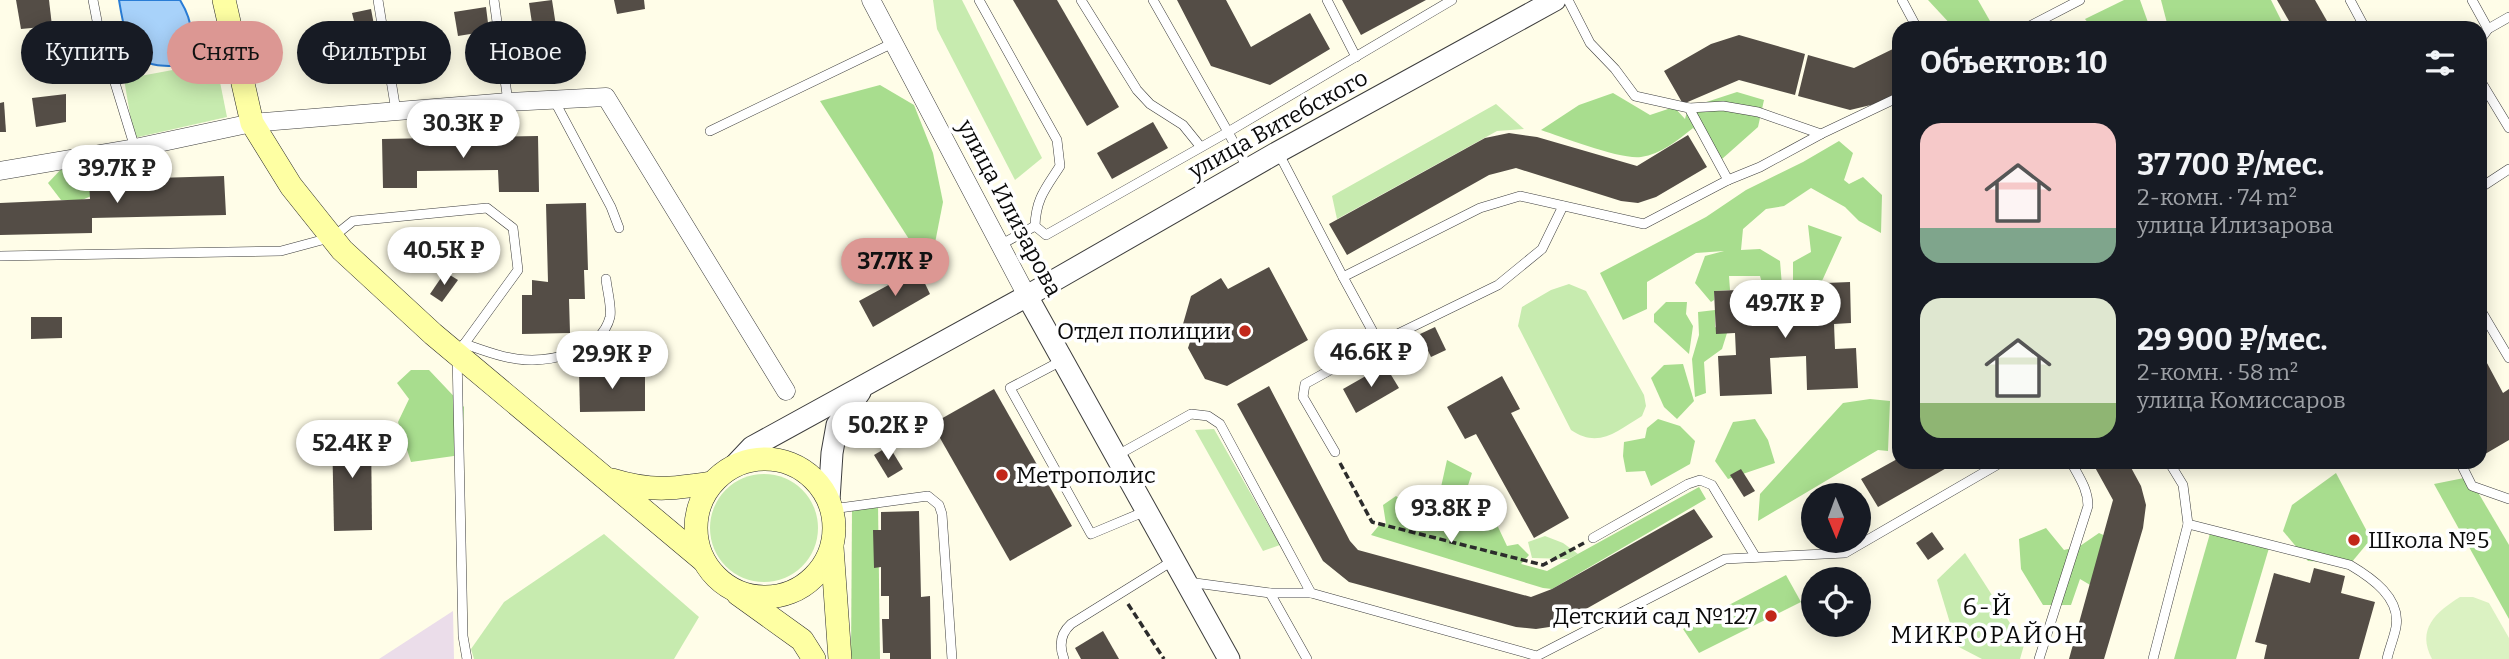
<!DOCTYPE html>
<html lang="ru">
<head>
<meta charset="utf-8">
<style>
	:root { --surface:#171b24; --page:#242831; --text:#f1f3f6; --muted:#9ea1a6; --accent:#dc9793 }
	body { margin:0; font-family:Bitter,serif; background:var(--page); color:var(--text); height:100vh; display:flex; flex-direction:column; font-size:26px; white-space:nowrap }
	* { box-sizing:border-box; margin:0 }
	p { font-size:23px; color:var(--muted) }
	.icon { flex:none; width:38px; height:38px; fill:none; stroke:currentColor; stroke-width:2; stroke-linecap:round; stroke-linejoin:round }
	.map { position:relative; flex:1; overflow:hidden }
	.details { position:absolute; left:1892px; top:21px; width:595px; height:448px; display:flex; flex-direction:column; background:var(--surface); border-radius:21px; box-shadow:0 4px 18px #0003 }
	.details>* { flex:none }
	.guide { position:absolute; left:21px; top:21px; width:665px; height:63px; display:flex; gap:14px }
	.needle { width:46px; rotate:179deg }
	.buttons { position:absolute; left:1801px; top:483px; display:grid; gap:14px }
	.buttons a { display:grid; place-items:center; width:70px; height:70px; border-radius:50%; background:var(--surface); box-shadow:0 4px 18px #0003; font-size:35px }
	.price { position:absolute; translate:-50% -60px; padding:0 16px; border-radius:24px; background:#fff; color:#222; font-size:23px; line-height:46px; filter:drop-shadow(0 2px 4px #0008) }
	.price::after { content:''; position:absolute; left:50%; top:42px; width:21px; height:16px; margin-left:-10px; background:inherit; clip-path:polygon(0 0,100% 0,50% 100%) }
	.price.active { background:var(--accent); color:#111 }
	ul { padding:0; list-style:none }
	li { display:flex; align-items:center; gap:21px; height:175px; padding:0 28px }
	li span { display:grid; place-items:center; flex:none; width:196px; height:140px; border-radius:21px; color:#555 }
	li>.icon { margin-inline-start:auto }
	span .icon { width:84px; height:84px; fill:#fffc; stroke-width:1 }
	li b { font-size:30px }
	h2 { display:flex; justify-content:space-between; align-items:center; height:84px; padding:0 28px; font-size:30px }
	.chip { padding:0 24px; border-radius:32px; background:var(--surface); box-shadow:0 4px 18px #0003; font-size:24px; line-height:63px }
	.chip.active { background:var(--accent); color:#111 }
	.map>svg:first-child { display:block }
</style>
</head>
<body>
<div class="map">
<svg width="2509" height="659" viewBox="0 0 2509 659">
	<rect width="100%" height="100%" fill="#fffde8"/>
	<path fill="#ebddea" d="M453 611 454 659H379Z"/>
	<g fill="#c7ebaf">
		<path d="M933 0H962L1042 158 1015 180 937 29Z"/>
		<path d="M216 62 227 117 134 138 124 79Z"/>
		<path d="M1496 104 1524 129 1497 131 1337 219 1332 196Z"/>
		<path d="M1569 284 1586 291 1644 395 1646 406 1642 416C1617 431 1599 449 1571 430L1518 326 1522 307 1551 290Z"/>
		<path d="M1214 429 1280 545 1263 551 1195 430Z"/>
		<circle cx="764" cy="528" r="54"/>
		<path d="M604 534 699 617 674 659H474L471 649 504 602Z"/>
		<path d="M1545 536 1563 543 1578 554 1568 559 1532 558 1528 542Z"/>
		<path d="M1965 553 2024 645 2020 659H1982L1957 646 1937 580Z"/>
	</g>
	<g fill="#a8dd8e">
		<path d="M1928 0H1978L1994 28H1954Z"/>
		<path d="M2124 0H2140L2150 28H2092L2085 19Z"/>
		<path d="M2161 0H2271L2285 28 2168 27Z"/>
		<path d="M880 85 914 105 933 153 943 202 935 243 916 250 820 101Z"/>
		<path d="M1737 92 1764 100 1758 127 1722 159 1693 128C1678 140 1661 154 1641 157 1621 160 1562 137 1541 130L1579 105 1613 93 1650 115 1674 107 1685 119 1688 108Z"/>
		<path d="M1839 141 1853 153 1844 180 1849 184 1863 177 1882 195 1881 233 1859 221 1845 207 1811 188 1784 206 1766 209 1743 229 1741 250 1760 249 1780 261 1782 286 1793 283V262L1811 252 1808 225 1842 237 1822 281 1801 284 1802 314H1784L1777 290H1764L1760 276H1729L1730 290 1714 291V300L1711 302 1695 283 1705 256 1724 251 1696 253 1647 282V309L1623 320 1600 273 1706 217 1746 190 1803 162Z"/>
		<path d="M142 155 131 179 82 200H61L48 183 67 163Z"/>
		<path d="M1666 302H1687L1686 314 1693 326 1689 354 1654 322V314Z"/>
		<path d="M1715 310V327L1727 333 1722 349 1704 362 1706 393 1695 397 1692 359 1699 335 1698 312Z"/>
		<path d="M1683 364 1694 401 1677 419 1664 407 1651 378 1664 365Z"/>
		<path d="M411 370H429L464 407 461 455 411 462 398 422 409 399 397 383Z"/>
		<path d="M1870 399 1890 401 1888 451 1878 450 1758 521 1760 494 1843 403Z"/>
		<path d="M1658 419 1680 426 1695 441 1690 464 1651 486 1645 471 1626 472 1623 456 1624 442 1645 438 1647 428Z"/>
		<path d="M1755 419 1768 440 1775 463 1728 479 1715 461 1733 422Z"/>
		<path d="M1447 460 1472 473 1463 501 1475 513 1491 512 1507 546 1518 544 1529 555 1521 564 1547 571 1699 487 1706 499 1552 589 1543 588 1371 535 1381 523 1386 524 1383 505 1396 496 1417 511 1420 504 1439 496Z"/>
		<path d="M2336 473 2371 539 2351 563 2308 561 2283 531 2292 505Z"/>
		<path d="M2469 477 2509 545V619L2434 484Z"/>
		<path d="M878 503 880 659H851L852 509Z"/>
		<path d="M2046 528 2064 550 2080 546 2099 533 2110 538 2097 589 2080 579 2071 605H2043L2021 569 2019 539Z"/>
		<path d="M2211 530 2269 548 2236 659H2174Z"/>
		<path d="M1786 575 1801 602 1699 653 1683 629Z"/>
	</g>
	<path fill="#dbf2c2" d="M2460 597H2473L2489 603 2509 638V659H2432C2416 629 2436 612 2460 597Z"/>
	<path fill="#a8d2fa" stroke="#2a7dd6" stroke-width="2" d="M119 0H180C193 21 198 48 180 66 168 66 151 67 141 59 126 46 122 18 119 0Z"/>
	<g fill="#544d46">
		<path d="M16 0H49L52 26 21 29Z"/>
		<path d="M552 0 556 26 533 30 529 3Z"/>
		<path d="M614 0H644L645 9 617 14Z"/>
		<path d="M1013 0H1057L1119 107 1087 126Z"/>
		<path d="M1177 0H1226L1251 47 1310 13 1330 49 1270 85 1211 66Z"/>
		<path d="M1342 0H1426L1361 35Z"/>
		<path d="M2277 0H2315L2331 28H2293Z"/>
		<path d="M486 7 489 31 458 36 454 12Z"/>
		<path d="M371 9 378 46 324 56 320 32 355 25 352 13Z"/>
		<path d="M421 24 425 47 399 52 395 28Z"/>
		<path d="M1739 35 1805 54 1795 95 1739 80 1683 104 1664 71 1711 44Z"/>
		<path d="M1899 46V93L1875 104 1850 110 1798 96 1808 55 1854 68Z"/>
		<path d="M66 94V122L36 127 32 98Z"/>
		<path d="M4 102 6 132H0V103Z"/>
		<path d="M1153 122 1168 148 1112 179 1097 153Z"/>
		<path d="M1509 133 1537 137 1637 166 1688 135 1707 167 1656 197 1638 203 1621 201 1516 168 1489 175 1347 255 1329 224 1485 138Z"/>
		<path d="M538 136 539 192H499L498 170 417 171V188H383L382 139Z"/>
		<path d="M224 176 226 215 92 218V233L0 235V203L90 199 89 180Z"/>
		<path d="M586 203 588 270H584L585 299H569L570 333 522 334V295H532V280L548 282 546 204Z"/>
		<path d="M1269 267 1308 340 1227 386 1205 379 1188 348 1191 339 1183 324 1191 296 1221 278 1228 289Z"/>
		<path d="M918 269 930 294 873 327 859 301Z"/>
		<path d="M445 272 458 280 442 302 430 294Z"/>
		<path d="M1850 282 1851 323 1834 324 1835 349 1856 348 1858 388 1807 390 1806 356 1770 358 1772 394 1720 396 1718 356 1736 355 1735 333 1716 334 1714 291 1761 289 1763 323 1803 321 1801 284Z"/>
		<path d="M31 317H62V338L31 339Z"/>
		<path d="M1435 327 1446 350 1431 357 1420 334Z"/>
		<path d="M2480 350 2503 393 2509 389V440L2480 457Z"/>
		<path d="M1385 365 1399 388 1356 413 1343 389Z"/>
		<path d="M645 369V411L580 412 579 371Z"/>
		<path d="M1502 376 1520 409 1511 413 1569 518 1534 538 1476 434 1465 439 1447 407Z"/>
		<path d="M1269 386 1350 541 1358 550 1531 597 1552 589 1694 509 1713 537 1556 626 1536 629 1516 627 1349 582 1323 561 1237 404Z"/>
		<path d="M994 389 1072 526 1010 561 932 424Z"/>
		<path d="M371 429 372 530 334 531 332 430Z"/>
		<path d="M889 446 903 469 888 478 874 455Z"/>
		<path d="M1899 458V462H1957L1878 507 1861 479Z"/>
		<path d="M2092 462H2128L2141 486 2146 505 2143 528 2104 659H2069L2113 500Z"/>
		<path d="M1741 469 1755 491 1744 497 1730 475Z"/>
		<path d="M919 511 921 597 930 596 931 659H890V653H883L882 619H889V596H881V567L874 568 873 530H881V512Z"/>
		<path d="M1932 532 1944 549 1928 560 1916 543Z"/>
		<path d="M2314 568 2345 576 2341 593 2375 602 2359 659H2264L2267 645 2255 642 2274 573 2310 583Z"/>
		<path d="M1103 631 1119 659H1081L1075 648Z"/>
	</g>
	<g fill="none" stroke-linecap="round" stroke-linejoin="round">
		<g stroke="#3d3d3d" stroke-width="10">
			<g id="service">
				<path d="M93 0 99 31 135 148"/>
				<path d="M378 0 396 111"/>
				<path d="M494 0 508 102"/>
				<path d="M979 0 1057 140 1060 166C1046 188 1036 198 1035 226L1046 235 1228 132 1153 0"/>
				<path d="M1081 0 1137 90 1150 104 1183 125 1200 146"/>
				<path d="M1327 0 1356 57"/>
				<path d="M1902 0 1917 28"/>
				<path d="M2350 0 2365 28"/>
				<path d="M2472 0 2488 29"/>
				<path d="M2026 28 2080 0"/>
				<path d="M2480 40 2488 29 2509 17"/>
				<path d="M2480 80 2509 128"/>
				<path d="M554 100 611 207 619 228"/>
				<path d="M1689 108 1723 106 1758 112 1821 134 1899 97"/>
				<path d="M710 131 893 43"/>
				<path d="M1278 152 1343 277"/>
				<path d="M1248 169 1228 132 1452 0"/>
				<path d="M1728 180 1760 167 1821 134"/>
				<path d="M2480 188 2509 169"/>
				<path d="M1000 245 1035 226"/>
				<path d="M0 256 281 251 333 237 353 221 487 208 513 228 518 270 457 354 463 636 467 659"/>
				<path d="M2480 309 2509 358"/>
				<path d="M1379 343 1498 285 1542 249 1563 206"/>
				<path d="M464 344C481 349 499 357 517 359 548 363 601 353 610 317 612 307 607 290 606 279"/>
				<path d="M1063 360 1010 388 1091 534 1146 511"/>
				<path d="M1335 452 1303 397 1305 384 1379 343 1343 277 1480 208 1520 196 1644 224 1728 180 1689 108 1635 96 1615 69 1590 43 1568 0"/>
				<path d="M1116 456 1191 414 1208 416 1220 424 1311 593"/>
				<path d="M2460 462 2472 486 2509 499"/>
				<path d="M832 509 928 496 939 505 942 514 952 659"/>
				<path d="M2188 524 2350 565C2372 578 2401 598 2396 627 2394 638 2389 649 2387 659"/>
				<path d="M1593 538 1688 484 1700 480 1712 485 1755 556"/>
				<path d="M1188 582 1270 593H1311L1537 656 1725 559 1845 553 2002 462"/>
				<path d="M1270 593 1307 659"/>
				<path d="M1064 659C1059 646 1060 634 1071 624L1174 560"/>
				<path d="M2039 659 2088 506C2088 489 2079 477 2071 462"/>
				<path d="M2153 659 2188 524 2183 485 2169 462"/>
			</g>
		</g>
		<g stroke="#3d3d3d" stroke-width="19">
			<g id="minor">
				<path d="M871 0 1027 296"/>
				<path d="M0 171 135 148 252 123 508 102 606 97 786 391"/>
			</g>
		</g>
		<g stroke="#3d3d3d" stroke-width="23">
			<g id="tertiary">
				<path d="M1027 296 1229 659"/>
				<path d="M735 465 752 447 1027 296 1278 152 1555 0"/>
				<path d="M829 500 832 453 837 425 860 392"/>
			</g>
		</g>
		<g stroke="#2c2c2c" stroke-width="24">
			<g id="secondary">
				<path d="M224 0 252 123 291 186 342 250 433 334 703 560"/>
				<circle cx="765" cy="528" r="69"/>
				<path d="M612 480C651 492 672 489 711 483"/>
				<path d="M832 547 840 659"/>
				<path d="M738 594 802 640 814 659"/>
			</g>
		</g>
		<g stroke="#2c2c2c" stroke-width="3.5" stroke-dasharray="7 3.5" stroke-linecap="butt">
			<path d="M1340 463 1372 522 1543 565 1584 543"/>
			<path d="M1128 604 1164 659"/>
		</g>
		<use href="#service" stroke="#fff" stroke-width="9"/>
		<use href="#minor" stroke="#fff" stroke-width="18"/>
		<use href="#tertiary" stroke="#fff" stroke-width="21"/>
		<use href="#secondary" stroke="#feffa3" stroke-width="23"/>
	</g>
	<g fill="#c2271a" stroke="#fff" stroke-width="2.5">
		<circle cx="1245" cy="331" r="7"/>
		<circle cx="1002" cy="475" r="7"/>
		<circle cx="2354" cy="540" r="7"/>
		<circle cx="1771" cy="616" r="7"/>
	</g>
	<g text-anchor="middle" stroke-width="7" stroke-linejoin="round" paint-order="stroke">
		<g font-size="23" fill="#0a0a0a" stroke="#fff">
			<text transform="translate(1278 124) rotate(-29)" y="8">улица Витебского</text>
			<text transform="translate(1010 208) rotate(62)" y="8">улица Илизарова</text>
		</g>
		<g font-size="23" fill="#0a0a0a" stroke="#fff" text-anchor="end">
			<text x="1231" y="339">Отдел полиции</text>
			<text x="1016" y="483" text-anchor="start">Метрополис</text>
			<text x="2368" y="548" text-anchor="start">Школа №5</text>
			<text x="1757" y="624">Детский сад №127</text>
		</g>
		<g font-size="24" letter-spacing="2" fill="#0a0a0a" stroke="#fff">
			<text x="1988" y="615">6-Й<tspan x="1988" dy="28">МИКРОРАЙОН</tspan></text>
		</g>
	</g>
</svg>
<div class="buttons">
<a><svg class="needle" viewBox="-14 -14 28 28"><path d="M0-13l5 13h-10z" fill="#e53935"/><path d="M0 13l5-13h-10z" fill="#9ea1a6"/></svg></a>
<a><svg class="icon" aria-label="locate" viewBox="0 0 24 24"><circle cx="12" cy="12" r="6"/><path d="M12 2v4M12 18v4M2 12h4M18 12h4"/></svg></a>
</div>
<b class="price" style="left:463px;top:160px">30.3K ₽</b>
<b class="price" style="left:117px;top:205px">39.7K ₽</b>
<b class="price" style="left:444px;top:287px">40.5K ₽</b>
<b class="price active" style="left:895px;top:298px">37.7K ₽</b>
<b class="price" style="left:1785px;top:340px">49.7K ₽</b>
<b class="price" style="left:1371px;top:389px">46.6K ₽</b>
<b class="price" style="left:612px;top:391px">29.9K ₽</b>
<b class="price" style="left:888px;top:462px">50.2K ₽</b>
<b class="price" style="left:352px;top:480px">52.4K ₽</b>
<b class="price" style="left:1451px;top:545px">93.8K ₽</b>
<div class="guide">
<a class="chip">Купить</a>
<a class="chip active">Снять</a>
<a class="chip">Фильтры</a>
<a class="chip">Новое</a>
</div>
<section class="details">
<h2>Объектов: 10<svg class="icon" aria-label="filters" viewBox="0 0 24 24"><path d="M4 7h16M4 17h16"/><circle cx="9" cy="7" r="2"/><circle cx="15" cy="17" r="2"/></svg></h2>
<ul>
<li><span style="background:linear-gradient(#f6c9c9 75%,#7fa58c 0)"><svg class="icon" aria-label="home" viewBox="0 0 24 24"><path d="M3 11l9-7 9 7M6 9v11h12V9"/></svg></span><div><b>37 700 ₽/мес.</b><p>2-комн. · 74 m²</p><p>улица Илизарова</p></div></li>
<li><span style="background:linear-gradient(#dfe7d0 75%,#8fb573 0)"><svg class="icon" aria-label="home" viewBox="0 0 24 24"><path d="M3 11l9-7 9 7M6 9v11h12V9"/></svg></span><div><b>29 900 ₽/мес.</b><p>2-комн. · 58 m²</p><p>улица Комиссаров</p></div></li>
</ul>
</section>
</div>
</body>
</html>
